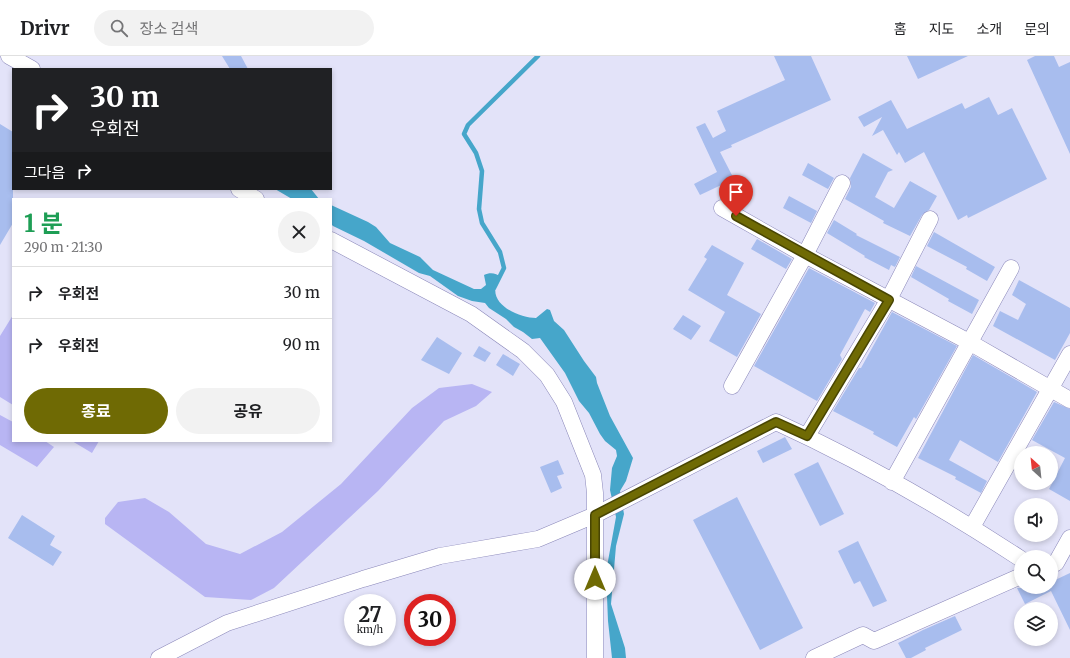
<!DOCTYPE html>
<html lang="ko">
<meta charset="utf-8">
<style>
:root{--surface:#fff;--page:#f2f2f2;--text:#202124;--muted:#757577;--line:#e0e0e0;--accent:#6f6a04}
body{margin:0;font-family:Merriweather,"Noto Sans KR",serif;background:var(--page);color:var(--text);height:100vh;display:flex;flex-direction:column;font-size:15px;white-space:nowrap}
*{box-sizing:border-box;margin:0}
p{font-size:13px;color:var(--muted)}
.icon{flex:none;width:22px;height:22px;fill:none;stroke:currentColor;stroke-width:2;stroke-linecap:round;stroke-linejoin:round}
.map{position:relative;flex:1;overflow:hidden}
.panel{position:absolute;left:12px;top:142px;width:320px;height:244px;display:flex;flex-direction:column;background:var(--surface);border-radius:0px;box-shadow:0 2px 6px #0003}
.panel>*{flex:none}
.hud{position:absolute;left:12px;top:12px;width:320px;height:122px;border-radius:0px;box-shadow:0 2px 6px #0003;background:#202124;color:#fff;overflow:hidden}
.needle{width:26px;rotate:333deg}
.buttons{position:absolute;left:1014px;top:390px;display:grid;gap:8px}
.buttons a{display:grid;place-items:center;width:44px;height:44px;border-radius:50%;background:var(--surface);box-shadow:0 2px 6px #0003;font-size:20px}
.speed{position:absolute;left:344px;top:538px;display:flex;gap:8px;font-size:20px;font-weight:700;text-align:center}
.speed>*{display:grid;place-content:center;width:52px;height:52px;border-radius:50%;background:var(--surface);box-shadow:0 2px 6px #0003;line-height:1}
.speed small{font-size:10px;font-weight:400}
.speed .limit{border:6px solid #d22;background:#fff;color:#111}
.pin{position:absolute;display:grid;place-items:center;width:34px;height:34px;color:#fff;margin:-41px -17px;border-radius:50% 50% 50% 0;rotate:-45deg;box-shadow:0 0 4px #0007}
.pin .icon{rotate:45deg}
.me{position:absolute;width:44px;margin:-22px;rotate:0deg;stroke-linejoin:round;filter:drop-shadow(0 0 3px #0008)}
.turn{display:flex;align-items:center;gap:14px;height:84px;padding:0 12px;font-size:18px}
.turn .icon{width:52px;height:52px;stroke-width:2.5}
.turn b{display:block;font-size:28px;line-height:34px}
.then{display:flex;align-items:center;height:38px;padding:0 12px;background:#0003;gap:8px;font-size:15px}
.round{display:grid;place-items:center;flex:none;width:42px;height:42px;border-radius:21px;background:var(--page)}
.headline{display:flex;align-items:center;justify-content:space-between;height:68px;padding:0 12px}
h1{font-size:24px;font-weight:700;line-height:30px;color:#1e9e55}
.primary-button{display:flex;gap:8px;margin-top:auto;padding:8px 12px}
.primary-button a{flex:1;height:46px;border-radius:24px;background:var(--accent);color:#fff;font-size:16px;font-weight:700;line-height:46px;text-align:center}
.primary-button a+a{background:var(--page);color:var(--text)}
ul{padding:0;list-style:none}
li{display:flex;align-items:center;gap:12px;height:52px;padding:0 12px;border-top:1px solid var(--line)}
li div{flex:1}
li b{display:block;font-size:15px}
li em{font-style:normal}
header{display:flex;align-items:center;gap:24px;box-sizing:border-box;height:56px;padding:0 20px;background:var(--surface);border-bottom:1px solid var(--line)}
header strong{font-size:19px}
nav{display:flex;gap:22px;margin-inline-start:auto;font-size:14px}
.search{width:280px;height:36px;background:var(--page);display:flex;align-items:center;gap:10px;box-sizing:border-box;padding:0 14px;border-radius:22px;color:var(--muted);font-size:15px}
.map>svg:first-child{display:block}
.green{fill:#b8b5f3}
.water{fill:#46a6ca}
.lines{fill:none;stroke-linecap:round;stroke-linejoin:round}
.stream{stroke:#46a6ca;stroke-width:4.5}
.building{fill:#a8bdee}
.minor-casing{stroke:#8a87b9;stroke-width:17}
.minor{stroke:#fff;stroke-width:16}
.route-casing{stroke:#484503;stroke-width:10}
.route{stroke:#6f6a04;stroke-width:7}
</style>
<header>
<strong>Drivr</strong>
<div class="search"><svg class="icon" aria-label="search" viewBox="0 0 24 24"><circle cx="10" cy="10" r="6"/><path d="M15 15l6 6"/></svg>장소 검색</div>
<nav><a>홈</a><a>지도</a><a>소개</a><a>문의</a></nav>
</header>
<div class="map">
<svg width="1070" height="602" viewBox="0 0 1070 602">
<rect width="100%" height="100%" fill="#e3e3f9"/>
<path class="green" d="M 13,259 L 13,349 L 0,341 L 0,280 Z
M 472,328 L 492,336 L 476,350 L 444,365 L 378,435 L 274,532 L 251,544 L 205,541 L 105,468 L 105,462 L 118,446 L 145,442 L 169,456 L 206,488 L 240,498 L 282,476 L 341,428 L 412,352 L 439,332 Z
M 0,359 L 13,366 L 13,385 L 45,385 L 54,391 L 37,411 L 0,389 Z
M 72,385 L 99,385 L 92,397 Z"/>
<path class="water" d="M 275,133 L 311,133 L 319,143 L 292,143 Z
M 331,149 L 368,166 L 376,171 L 390,187 L 420,201 L 433,214 L 474,233 L 481,233 L 486,229 L 484,219 C 490,216 496,217 501,221 C 500,224 497,226 496,229 C 490,250 521,262 536,262 L 547,253 L 550,254 L 554,265 L 564,274 L 584,305 L 596,321 L 597,327 L 610,360 L 633,402 L 626,425 L 620,435 L 624,458 L 616,490 L 611,548 L 625,592 L 626,602 L 612,602 L 608,565 L 606,516 L 616,461 L 610,434 L 612,412 L 617,400 L 616,394 L 605,385 L 600,378 L 589,357 L 579,345 L 565,317 L 540,282 L 532,283 L 523,276 L 514,271 L 506,263 L 489,252 L 485,247 L 472,245 L 458,240 L 430,220 L 419,217 L 364,185 L 333,170 L 331,168 Z"/>
<g class="lines">
<path class="stream" d="M 494,232 L 504,212 L 500,196 L 482,167 L 479,153 L 482,115 L 476,97 L 464,78 L 468,69 L 538,0"/>
</g>
<path class="building" d="M 222,0 L 241,0 L 248,13 L 230,13 Z
M 774,0 L 811,0 L 831,44 L 731,89 L 732,91 L 720,96 L 734,123 L 700,139 L 694,128 L 717,116 L 696,71 L 705,67 L 713,82 L 726,75 L 717,55 L 785,24 Z
M 907,0 L 968,0 L 918,23 Z
M 1035,0 L 1054,0 L 1059,11 L 1070,6 L 1070,98 L 1027,4 Z
M 989,41 L 998,59 L 1012,52 L 1047,123 L 968,162 L 967,159 L 958,164 L 924,96 L 905,107 L 899,96 L 897,99 L 883,74 L 872,80 L 882,61 L 864,71 L 858,61 L 891,44 L 907,73 L 962,47 L 965,53 Z
M 0,68 L 13,76 L 13,167 L 0,189 Z
M 863,97 L 893,114 L 888,116 L 875,141 L 894,152 L 910,125 L 937,140 L 929,154 L 922,159 L 910,180 L 883,167 L 884,165 L 845,143 L 851,131 L 850,122 Z
M 808,107 L 834,122 L 828,133 L 802,119 Z
M 789,140 L 817,155 L 811,167 L 783,152 Z
M 834,164 L 857,178 L 856,179 L 900,201 L 895,211 L 891,209 L 889,214 L 864,201 L 865,200 L 827,177 Z
M 934,176 L 995,211 L 987,225 L 966,213 L 967,211 L 927,190 Z
M 757,183 L 792,203 L 786,213 L 751,193 Z
M 712,189 L 744,207 L 727,239 L 761,258 L 737,301 L 709,285 L 725,256 L 688,234 L 707,203 L 704,201 Z
M 916,210 L 979,244 L 972,258 L 948,245 L 949,243 L 911,221 Z
M 809,212 L 875,247 L 870,256 L 865,253 L 840,299 L 842,303 L 817,345 L 754,310 Z
M 1019,224 L 1070,252 L 1070,277 L 1055,304 L 993,270 L 1000,255 L 1018,264 L 1026,248 L 1012,239 Z
M 892,256 L 957,290 L 916,363 L 914,361 L 897,391 L 873,378 L 874,376 L 833,355 L 859,312 L 861,312 Z
M 683,259 L 701,270 L 691,284 L 673,273 Z
M 437,281 L 462,297 L 449,318 L 421,304 Z
M 479,290 L 491,297 L 485,306 L 473,300 Z
M 503,298 L 520,308 L 513,320 L 496,309 Z
M 973,299 L 1037,336 L 998,406 L 960,384 L 949,404 L 987,425 L 981,437 L 955,423 L 956,421 L 918,402 Z
M 1054,346 L 1070,353 L 1070,445 L 1049,433 L 1065,402 L 1032,384 Z
M 785,381 L 792,393 L 763,407 L 757,395 Z
M 558,404 L 564,418 L 557,420 L 562,432 L 551,437 L 540,411 Z
M 818,406 L 844,458 L 820,470 L 794,418 Z
M 737,441 L 803,572 L 760,594 L 693,464 Z
M 22,459 L 55,480 L 50,489 L 62,496 L 53,510 L 8,482 Z
M 858,485 L 887,545 L 873,551 L 860,525 L 854,528 L 838,495 Z
M 1070,517 L 1070,574 L 1051,535 L 1025,548 L 1017,532 L 1051,531 L 1051,526 Z
M 955,560 L 962,574 L 925,592 L 926,594 L 911,602 L 906,602 L 898,587 L 923,574 Z"/>
<g class="lines">
<g class="minor-casing">
<path id="minor" d="M 9,0 L 32,13
M 239,133 L 256,143
M 722,152 L 805,199 L 969,286 L 1070,344
M 331,184 L 471,258 L 523,295 L 547,319 L 564,346 L 593,419 L 595,437 L 595,602
M 732,330 L 805,199 L 842,127
M 807,380 L 889,243 L 930,163
M 892,426 L 1011,212
M 972,471 L 1070,298
M 1051,509 L 1056,507 L 1070,482
M 159,602 L 227,567 L 363,523 L 440,500 L 538,483 L 595,459 L 776,366 C 861,405 943,452 1021,503
M 814,602 L 863,579 L 874,585 L 1021,520"/>
</g>
<use href="#minor" class="minor"/>
</g>
<g class="lines">
<g class="route-casing">
<path id="route" d="M 595,523 L 595,459 L 776,366 L 807,380 L 889,244 L 736,160"/>
</g>
<use href="#route" class="route"/>
</g>
</svg>
<div class="buttons">
<a><svg class="needle" viewBox="-14 -14 28 28"><path d="M0-13l5 13h-10z" fill="#e53935"/><path d="M0 13l5-13h-10z" fill="#757577"/></svg></a>
<a><svg class="icon" aria-label="sound" viewBox="0 0 24 24"><path d="M4 9h4l5-4v14l-5-4H4zM17 9q2 3 0 6"/></svg></a>
<a><svg class="icon" aria-label="search" viewBox="0 0 24 24"><circle cx="10" cy="10" r="6"/><path d="M15 15l6 6"/></svg></a>
<a><svg class="icon" aria-label="layers" viewBox="0 0 24 24"><path d="M12 4l9 5-9 5-9-5zM3 14l9 5 9-5"/></svg></a>
</div>
<div class="speed"><div>27<small>km/h</small></div><div class="limit">30</div></div>
<div class="pin" style="left:736px;top:160px;background:#d93025"><svg class="icon" aria-label="arrive" viewBox="0 0 24 24"><path d="M6 21V4h12l-3 4 3 4H6"/></svg></div>
<svg class="me" style="left:595px;top:523px" viewBox="-20 -20 40 40"><circle r="19" fill="#fff"/><path d="M0-13L10 11 0 6-10 11z" fill="#6f6a04"/></svg>
<div class="hud">
<div class="turn"><svg class="icon" aria-label="right" viewBox="0 0 24 24"><path d="M7 20v-9h11M14 6l5 5-5 5"/></svg><div><b>30 m</b>우회전</div></div>
<div class="then">그다음<svg class="icon" aria-label="right" viewBox="0 0 24 24"><path d="M7 20v-9h11M14 6l5 5-5 5"/></svg></div>
</div>
<section class="panel">
<div class="headline"><div><h1>1 분</h1><p>290 m · 21:30</p></div><a class="round"><svg class="icon" aria-label="close" viewBox="0 0 24 24"><path d="M6 6l12 12M18 6L6 18"/></svg></a></div>
<ul>
<li><svg class="icon" aria-label="right" viewBox="0 0 24 24"><path d="M7 20v-9h11M14 6l5 5-5 5"/></svg><div><b>우회전</b></div><em>30 m</em></li>
<li><svg class="icon" aria-label="right" viewBox="0 0 24 24"><path d="M7 20v-9h11M14 6l5 5-5 5"/></svg><div><b>우회전</b></div><em>90 m</em></li>
</ul>
<div class="primary-button"><a>종료</a><a>공유</a></div>
</section>
</div>
